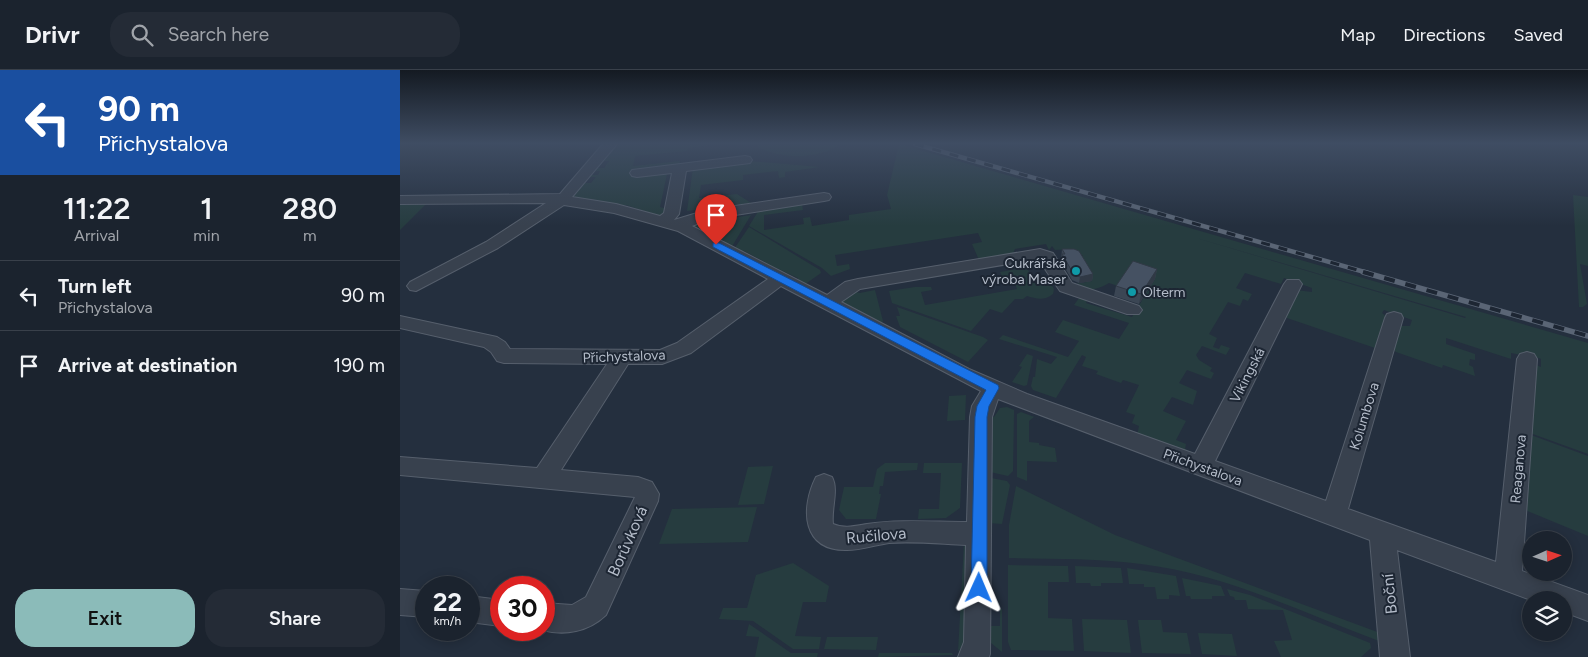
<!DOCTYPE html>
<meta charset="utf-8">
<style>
:root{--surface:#1b232e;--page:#242b36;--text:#f1f3f6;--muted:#a0a4aa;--line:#39404a;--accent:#8bbbb9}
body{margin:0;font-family:Figtree,sans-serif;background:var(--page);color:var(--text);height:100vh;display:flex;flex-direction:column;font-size:19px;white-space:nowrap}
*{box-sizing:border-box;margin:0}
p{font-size:16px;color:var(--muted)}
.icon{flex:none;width:28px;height:28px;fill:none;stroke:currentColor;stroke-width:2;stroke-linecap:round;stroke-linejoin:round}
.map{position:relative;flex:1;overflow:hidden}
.sheet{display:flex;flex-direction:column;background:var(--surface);width:400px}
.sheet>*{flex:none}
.hud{background:#1a4fa0;color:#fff;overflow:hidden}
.needle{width:32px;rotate:87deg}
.tools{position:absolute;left:1122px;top:461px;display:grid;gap:10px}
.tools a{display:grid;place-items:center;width:50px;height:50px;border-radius:50%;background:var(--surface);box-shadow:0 2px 12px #0003,0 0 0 1px var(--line);font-size:25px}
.speed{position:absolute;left:15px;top:506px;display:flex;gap:10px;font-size:25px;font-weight:700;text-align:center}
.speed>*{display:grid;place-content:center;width:65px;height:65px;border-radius:50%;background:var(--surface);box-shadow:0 2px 12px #0003,0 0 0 1px var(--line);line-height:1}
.speed small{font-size:12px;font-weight:400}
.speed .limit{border:8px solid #d22;background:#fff;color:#111}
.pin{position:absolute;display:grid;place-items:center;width:42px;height:42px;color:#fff;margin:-51px -21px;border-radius:50% 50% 50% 0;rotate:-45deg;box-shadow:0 0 5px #0007}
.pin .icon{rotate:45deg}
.me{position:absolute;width:55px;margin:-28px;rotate:1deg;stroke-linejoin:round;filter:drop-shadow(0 0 4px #0008)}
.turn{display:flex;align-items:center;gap:18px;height:105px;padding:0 15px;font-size:22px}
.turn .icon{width:65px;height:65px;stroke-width:2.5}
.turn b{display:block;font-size:35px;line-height:42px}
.eta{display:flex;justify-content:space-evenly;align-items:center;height:85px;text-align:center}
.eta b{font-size:30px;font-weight:600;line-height:35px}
.cta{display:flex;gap:10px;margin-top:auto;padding:10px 15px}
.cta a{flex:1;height:58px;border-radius:20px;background:var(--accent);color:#111;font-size:20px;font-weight:600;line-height:58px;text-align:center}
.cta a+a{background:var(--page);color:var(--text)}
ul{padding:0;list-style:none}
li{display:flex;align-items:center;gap:15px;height:70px;padding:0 15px;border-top:1px solid var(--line)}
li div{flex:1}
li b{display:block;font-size:19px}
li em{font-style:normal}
header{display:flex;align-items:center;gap:30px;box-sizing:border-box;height:70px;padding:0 25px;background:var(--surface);border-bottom:1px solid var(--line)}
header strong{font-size:24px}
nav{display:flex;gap:28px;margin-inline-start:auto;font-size:18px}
.search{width:350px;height:45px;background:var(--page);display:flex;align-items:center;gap:12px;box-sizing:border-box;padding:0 18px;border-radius:20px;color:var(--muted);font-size:19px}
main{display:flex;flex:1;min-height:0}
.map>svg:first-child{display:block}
.green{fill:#263c3f;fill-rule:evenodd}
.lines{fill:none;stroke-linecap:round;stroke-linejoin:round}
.minor-casing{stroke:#565f6c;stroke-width:2}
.minor{fill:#38414e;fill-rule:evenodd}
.rail-far1-casing{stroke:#5a6575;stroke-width:4.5}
.rail-casing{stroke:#5a6575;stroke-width:5.5}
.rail-far1{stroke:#1d2633;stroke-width:3;stroke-dasharray:9;stroke-linecap:butt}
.rail{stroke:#1d2633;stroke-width:4;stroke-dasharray:11;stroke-linecap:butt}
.wall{fill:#3b4654}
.shaded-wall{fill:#303945}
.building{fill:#455162;stroke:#303945}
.route{fill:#1a73e8;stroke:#114b97}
.culture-dot{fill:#0f9aa8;stroke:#1d2633;stroke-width:2}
.labels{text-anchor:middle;stroke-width:4;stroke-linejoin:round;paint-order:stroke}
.poi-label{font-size:14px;fill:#b4bcc9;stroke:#1d2633;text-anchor:end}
.street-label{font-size:14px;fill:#b4bcc9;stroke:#1d2633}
.near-street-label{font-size:16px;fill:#b4bcc9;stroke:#1d2633}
</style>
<header>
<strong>Drivr</strong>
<div class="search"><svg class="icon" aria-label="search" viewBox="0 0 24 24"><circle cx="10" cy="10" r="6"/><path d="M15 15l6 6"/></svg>Search here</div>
<nav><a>Map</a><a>Directions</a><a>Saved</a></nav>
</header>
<main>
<section class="sheet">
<div class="hud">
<div class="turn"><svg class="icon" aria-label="left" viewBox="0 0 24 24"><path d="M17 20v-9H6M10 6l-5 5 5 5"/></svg><div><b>90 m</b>Přichystalova</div></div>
</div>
<div class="eta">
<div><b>11:22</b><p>Arrival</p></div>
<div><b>1</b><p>min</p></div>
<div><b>280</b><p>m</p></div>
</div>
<ul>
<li><svg class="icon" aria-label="left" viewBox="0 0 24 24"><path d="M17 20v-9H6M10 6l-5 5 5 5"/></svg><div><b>Turn left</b><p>Přichystalova</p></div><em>90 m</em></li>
<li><svg class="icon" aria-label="arrive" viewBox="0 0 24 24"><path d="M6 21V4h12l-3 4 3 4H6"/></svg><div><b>Arrive at destination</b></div><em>190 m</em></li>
</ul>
<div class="cta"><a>Exit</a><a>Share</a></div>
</section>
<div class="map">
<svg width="1188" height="587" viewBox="0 0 1188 587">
<rect width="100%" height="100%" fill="#242f3e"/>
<path class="green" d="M 214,74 L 309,74 L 310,75 L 287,78 L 287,81 L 235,86 L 233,96 L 280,91 L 275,105 L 267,104 L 260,137 L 268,139 L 262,147 L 226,135 C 220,136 181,129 172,127 L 181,113 L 191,113 L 196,107 L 187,107 L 189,105 L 198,105 L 200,101 L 192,101 L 195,98 L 204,98 L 209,91 L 200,91 Z
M 441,74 C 418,90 379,90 355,75 Z
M 499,74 L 1188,273 L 1188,384 L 1130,363 L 1131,293 L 1141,297 L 1141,289 L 1123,282 L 1122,285 L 1111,283 L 1111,289 L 1046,268 L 1046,274 L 1075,284 L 1075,290 L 1070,289 L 1069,295 L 1073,297 L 1075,306 L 1043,295 L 1042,298 L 996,282 L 994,280 L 999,256 L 1010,256 L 1012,250 L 984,240 L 982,243 L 988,248 L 978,278 L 975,278 L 887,248 L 885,245 L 896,220 L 912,222 L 912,218 L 884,208 L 881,214 L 845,203 L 836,218 L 852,224 L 848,231 L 843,229 L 840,236 L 828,232 L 809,264 L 817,268 L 813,277 L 819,279 L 821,275 L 830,278 L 826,285 L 802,276 L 796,285 L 799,290 L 812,298 L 810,301 L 814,303 L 811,309 L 787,300 L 779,313 L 797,321 L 793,335 L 772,327 L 763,341 L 786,351 L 776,370 L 786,374 L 785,379 L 796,384 L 791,384 L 737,366 L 739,356 L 732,353 L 735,345 L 726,342 L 739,315 L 723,310 L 721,313 L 696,304 L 698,301 L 682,296 L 686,287 L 682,285 L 656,328 L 633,320 L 631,316 L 633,307 L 635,307 L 637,289 L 651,294 L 657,287 L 599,269 L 603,265 L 668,287 L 679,271 L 655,262 L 663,250 L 719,269 L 729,253 L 674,235 L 682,224 L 688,227 L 686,233 L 732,247 L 755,209 L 721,217 L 709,213 C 695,221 689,221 675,214 L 692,211 L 678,188 L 683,186 L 675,179 L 655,180 L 652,176 L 649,180 L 646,174 L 615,179 L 612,185 L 579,190 L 572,174 L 582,172 L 578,163 L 435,185 L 437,196 L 449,194 L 450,199 L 431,206 L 422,198 L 349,156 L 359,140 L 402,134 L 403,140 L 364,145 L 364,160 L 404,154 L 403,148 L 410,147 L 412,156 L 449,150 L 449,145 L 491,139 L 487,125 ZM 793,167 L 1066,247 L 1065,248 Z
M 349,91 L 420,97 L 385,102 L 385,107 L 379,108 L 378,101 L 343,105 L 343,110 L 301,115 L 299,128 L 337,124 L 351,133 L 287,141 L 293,98 Z
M 1173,125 L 1188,127 L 1188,196 L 1180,194 L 1187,234 L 1183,237 L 1179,237 Z
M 0,133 L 27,133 L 0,160 Z
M 351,145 L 331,178 L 323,173 L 324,171 L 292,157 L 291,154 L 311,146 L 313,151 Z
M 349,157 L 420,200 L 421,203 L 404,215 L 398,212 L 398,208 L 376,198 L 364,195 L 365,192 L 344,181 L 339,182 L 334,179 Z
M 638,187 L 643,194 L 627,198 L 636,215 L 650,212 L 654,219 L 653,224 C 643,232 635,228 627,226 L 623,229 L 615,229 L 602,243 L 590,239 L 571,261 L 492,233 L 489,221 L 515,217 L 531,217 L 532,220 L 521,222 L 525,235 L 617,219 L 612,207 L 603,208 L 600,202 L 624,198 L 621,191 Z
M 475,220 L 483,251 L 481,253 L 442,234 L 441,231 L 452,221 L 460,223 Z
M 497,237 L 583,267 L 588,270 L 568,292 L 500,257 L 496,246 L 500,246 Z
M 627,284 L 633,286 L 627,315 L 624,316 L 612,312 L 622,297 L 619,296 Z
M 566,325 L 565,350 L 547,351 L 549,326 Z
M 607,337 L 614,340 L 614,345 L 613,401 L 608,406 L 590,402 L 589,347 L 594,347 L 600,338 Z
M 621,342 L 664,358 L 634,347 L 629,351 L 629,372 L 639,373 L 639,375 L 655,378 L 657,392 L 627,391 L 627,411 L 617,407 L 617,344 Z
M 1131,365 L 1188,386 L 1188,466 L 1125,440 Z
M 485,393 L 518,393 L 517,400 L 485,402 L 483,416 L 480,416 L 479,424 L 481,424 L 476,449 L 446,449 L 439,440 L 444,417 L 473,417 L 477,399 Z
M 524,393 L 562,393 L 560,438 L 546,448 L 518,449 L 519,439 L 539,439 L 541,403 L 523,403 Z
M 373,396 L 364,434 L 338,435 L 348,397 Z
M 591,408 L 607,411 L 610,415 L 602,454 L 588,453 Z
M 616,416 L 715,465 L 980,563 L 979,571 C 901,542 825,504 741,494 C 698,488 652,489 609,488 L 609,455 Z
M 357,437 L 348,472 L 259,474 L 272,439 Z
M 564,472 L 567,476 L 565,571 L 558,582 Z
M 393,493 L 429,516 L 426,532 L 403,532 L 395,566 L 421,567 L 419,579 L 393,579 L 353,551 L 319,549 L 323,538 L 347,538 L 356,505 Z
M 608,495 L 668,496 L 669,512 L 648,512 L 648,548 L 672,549 L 674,581 L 611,580 L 608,572 Z
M 675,496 L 721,498 L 723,513 L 701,513 L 701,516 L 691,516 L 690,513 L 676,513 Z
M 727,498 L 776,506 L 780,526 L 769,525 L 769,529 L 757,529 L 755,517 L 744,517 L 744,514 L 729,514 Z
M 782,508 L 821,516 L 825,526 L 812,526 L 812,529 L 791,529 L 790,526 L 786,526 Z
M 827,519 L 850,525 L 970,573 L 971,578 L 961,587 L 881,587 L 874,571 L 892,570 L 883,540 L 848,539 L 846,530 L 835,530 L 834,527 L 830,526 Z
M 600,539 L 602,539 L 602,582 L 591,573 L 586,556 L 600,556 Z
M 682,549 L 727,550 L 731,583 L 684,581 Z
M 738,550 L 761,550 L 763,562 L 787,563 L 791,584 L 742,583 Z
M 349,554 L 391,583 L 418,583 L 417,587 L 355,587 L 359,567 L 346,566 Z
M 798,563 L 832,564 L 837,586 L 802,584 Z
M 427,567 L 478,567 L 476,580 L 424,579 Z
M 479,583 L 552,583 L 553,585 L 478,587 Z"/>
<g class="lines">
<g class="minor-casing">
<path id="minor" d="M 203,74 L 217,74 L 172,127 L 216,134 L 260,146 L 264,143 L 272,103 L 237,107 L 232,106 L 230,103 L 232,100 L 345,86 L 350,87 L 352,90 L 350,93 L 286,101 L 279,144 L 274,150 L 307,140 L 424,123 L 429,124 L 431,127 L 429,130 L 424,131 L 310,149 L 292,156 L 427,225 L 445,212 L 458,209 L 640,179 L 653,183 L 672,213 L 739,236 L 742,240 L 739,244 L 727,244 L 660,221 L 638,189 L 460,219 L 441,232 L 569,299 L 627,324 L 795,384 L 884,214 L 887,210 L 899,210 L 902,214 L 815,391 L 926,431 L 985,248 L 987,244 L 994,242 L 1001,244 L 1003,248 L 948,439 L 1096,492 L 1117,289 L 1120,284 L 1127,282 L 1134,284 L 1137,289 L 1122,501 L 1188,525 L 1188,551 L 1164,542 L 1164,530 L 1131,530 L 997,480 L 1010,587 L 980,587 L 970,470 L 598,329 L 592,347 L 590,584 L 589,587 L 558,587 L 564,572 L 566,475 C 541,474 514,471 489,473 C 475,475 461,480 447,480 C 402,481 400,439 416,407 L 424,404 L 432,407 C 439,420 431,439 433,454 C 444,459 455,456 467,454 C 500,449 534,452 567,452 L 570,347 L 572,336 L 581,321 L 381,216 L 291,283 L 262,294 L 228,294 L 161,400 L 238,407 L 252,412 L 259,424 L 258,431 L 206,545 C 188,562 165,566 142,560 L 144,533 L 172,535 L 186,527 L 235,427 L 0,405 L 0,387 L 137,398 L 207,294 L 104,293 L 97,291 L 91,282 L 84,277 L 0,258 L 0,246 L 97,267 L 105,272 L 110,279 L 260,280 L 277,273 L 368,209 L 278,161 L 214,143 L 164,135 L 98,178 L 16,221 L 10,220 L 7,216 L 10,212 L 86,172 L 146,133 L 0,134 L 0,126 L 160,124 Z
M 0,519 L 26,521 L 26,547 L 0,545 Z
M 69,526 L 101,530 L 101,556 L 69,552 Z"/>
</g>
<use href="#minor" class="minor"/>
<g class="rail-far1-casing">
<path id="rail-far1" d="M 515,74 L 968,203"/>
</g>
<g class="rail-casing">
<path id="rail" d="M 963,202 L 1188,266"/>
</g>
<use href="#rail-far1" class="rail-far1"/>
<use href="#rail" class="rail"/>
</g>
<path class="wall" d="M 662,179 L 693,204 L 692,211 L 679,213 L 672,210 L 661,191 Z
M 757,199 L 755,209 L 739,234 L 714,226 L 716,216 Z"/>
<path class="shaded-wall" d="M 757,199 L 755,209 L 739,234 L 741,224 Z
M 693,204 L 692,211 L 679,213 L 680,207 Z"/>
<path class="building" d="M 662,179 L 674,179 L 679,181 L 693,204 L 680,207 L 673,203 L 662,184 L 665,184 Z
M 733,191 L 757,199 L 741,224 L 716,216 Z"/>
<linearGradient id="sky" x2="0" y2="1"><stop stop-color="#141a22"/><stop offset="0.47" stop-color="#3f4d63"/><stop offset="1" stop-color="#3f4d63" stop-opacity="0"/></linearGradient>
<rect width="1188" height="156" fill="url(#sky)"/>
<path class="route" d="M 313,173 L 319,173 L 598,315 L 599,318 L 589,336 L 587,347 L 587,518 L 585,523 L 579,525 L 574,523 L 571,518 L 575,347 L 577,336 L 586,320 L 313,177 Z"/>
<g class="culture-dot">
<circle cx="676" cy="201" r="5"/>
<circle cx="732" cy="222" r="5"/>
</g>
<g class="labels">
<g class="poi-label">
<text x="666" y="198">Cukrářská<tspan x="666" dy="16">výroba Maser</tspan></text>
<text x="742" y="227" text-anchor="start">Olterm</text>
</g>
<g class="street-label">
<text transform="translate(224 286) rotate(-2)" y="5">Přichystalova</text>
<text transform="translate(847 305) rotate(-63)" y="5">Vikingská</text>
<text transform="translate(964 346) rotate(-73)" y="5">Kolumbova</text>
<text transform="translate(803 397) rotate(20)" y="5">Přichystalova</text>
<text transform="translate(1118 399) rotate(-85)" y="5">Reaganova</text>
</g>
<g class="near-street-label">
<text transform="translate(476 465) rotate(-5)" y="6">Ručilova</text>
<text transform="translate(227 471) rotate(-66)" y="6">Borůvková</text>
<text transform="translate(989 524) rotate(-96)" y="6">Boční</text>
</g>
</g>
</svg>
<div class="tools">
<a><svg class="needle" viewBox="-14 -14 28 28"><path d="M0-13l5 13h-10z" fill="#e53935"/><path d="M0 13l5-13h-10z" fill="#a0a4aa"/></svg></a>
<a><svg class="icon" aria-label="layers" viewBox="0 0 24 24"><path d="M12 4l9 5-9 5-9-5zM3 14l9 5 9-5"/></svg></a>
</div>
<div class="speed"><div>22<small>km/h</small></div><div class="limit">30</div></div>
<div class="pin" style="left:316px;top:175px;background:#d93025"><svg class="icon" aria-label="arrive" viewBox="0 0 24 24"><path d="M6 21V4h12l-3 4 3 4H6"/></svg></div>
<svg class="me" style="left:579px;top:518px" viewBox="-20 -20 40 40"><path d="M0-17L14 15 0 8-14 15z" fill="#1a73e8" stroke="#fff" stroke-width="4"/></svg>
</div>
</main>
